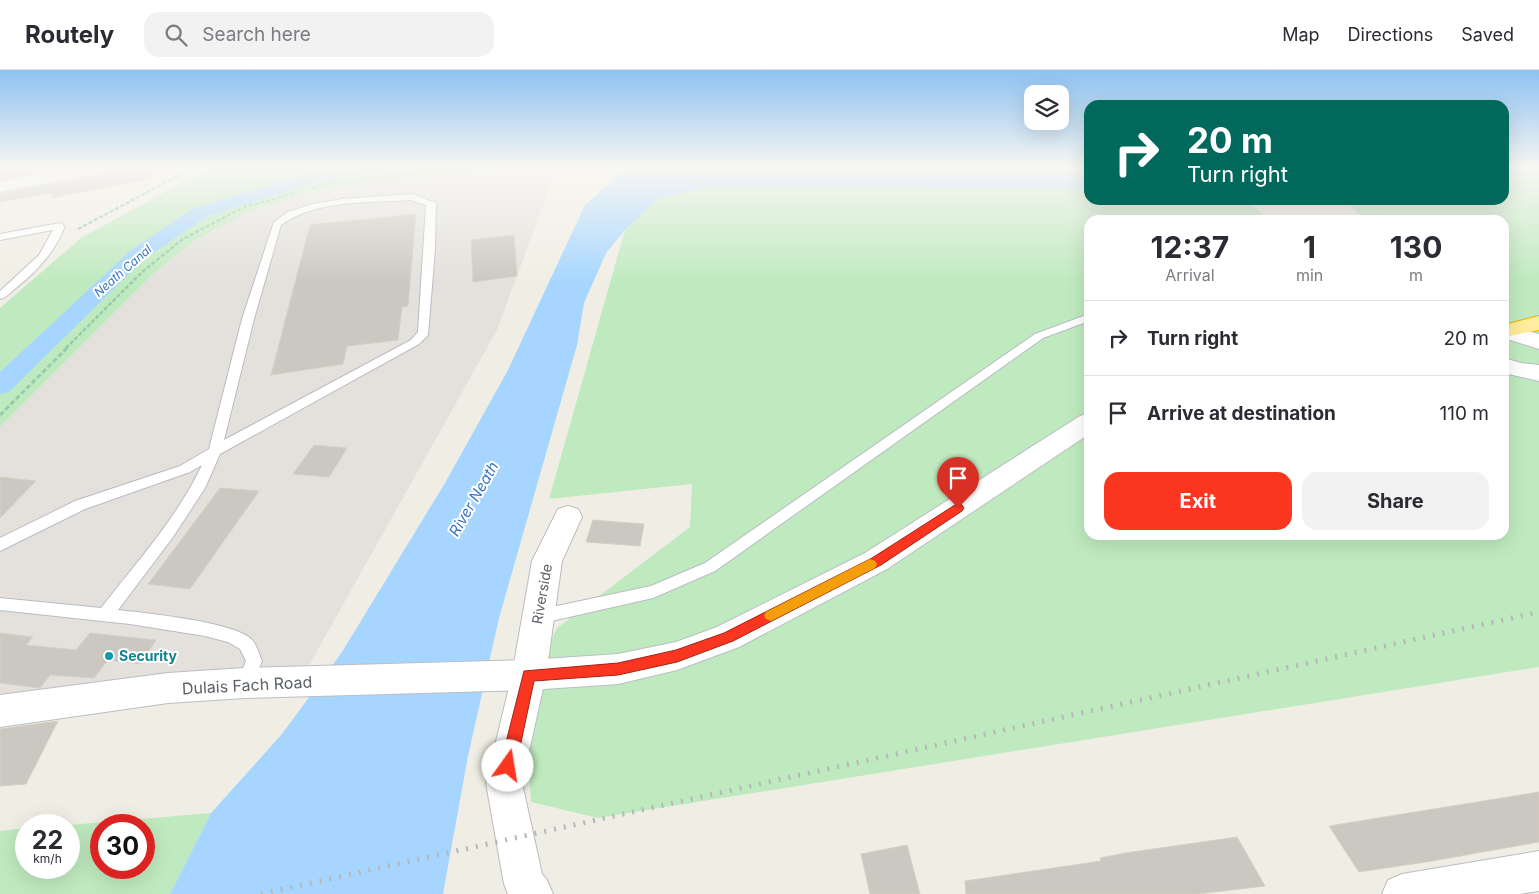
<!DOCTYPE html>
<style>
:root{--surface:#fff;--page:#f2f2f3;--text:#2b2b33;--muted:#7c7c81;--line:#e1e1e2;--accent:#fa3620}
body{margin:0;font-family:Inter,sans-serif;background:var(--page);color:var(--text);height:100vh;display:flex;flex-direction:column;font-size:19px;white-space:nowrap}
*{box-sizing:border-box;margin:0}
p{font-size:16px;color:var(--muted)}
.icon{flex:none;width:28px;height:28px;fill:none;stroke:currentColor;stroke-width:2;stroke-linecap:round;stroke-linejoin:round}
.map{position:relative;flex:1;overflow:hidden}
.sheet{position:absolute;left:1084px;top:145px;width:425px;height:325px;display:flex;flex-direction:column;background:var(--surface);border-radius:15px;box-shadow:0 5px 20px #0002}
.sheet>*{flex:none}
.banner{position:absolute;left:1084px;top:30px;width:425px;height:105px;border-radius:15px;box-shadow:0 5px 20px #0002;background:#00695c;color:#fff;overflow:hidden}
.buttons{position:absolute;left:1024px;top:15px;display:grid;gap:10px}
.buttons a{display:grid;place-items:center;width:45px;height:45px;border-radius:10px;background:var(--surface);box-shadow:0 5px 20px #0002;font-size:25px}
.speed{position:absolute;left:15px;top:744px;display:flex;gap:10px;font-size:25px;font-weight:700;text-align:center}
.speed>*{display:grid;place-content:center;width:65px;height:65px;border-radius:50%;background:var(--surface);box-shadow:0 5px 20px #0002;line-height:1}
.speed small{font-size:12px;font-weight:400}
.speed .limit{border:8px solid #d22;background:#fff;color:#111}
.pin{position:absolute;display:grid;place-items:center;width:42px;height:42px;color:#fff;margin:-51px -21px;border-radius:50% 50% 50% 0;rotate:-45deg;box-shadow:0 0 5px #0007}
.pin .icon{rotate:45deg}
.me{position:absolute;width:55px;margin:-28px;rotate:13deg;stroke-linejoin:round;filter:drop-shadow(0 0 4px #0008)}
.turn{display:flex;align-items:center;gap:18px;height:105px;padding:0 20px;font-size:22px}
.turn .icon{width:65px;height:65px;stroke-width:2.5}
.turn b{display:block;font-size:35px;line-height:42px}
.eta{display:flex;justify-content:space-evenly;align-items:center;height:85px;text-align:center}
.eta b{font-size:30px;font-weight:700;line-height:35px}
.action{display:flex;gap:10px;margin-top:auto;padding:10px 20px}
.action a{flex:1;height:58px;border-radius:15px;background:var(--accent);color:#fff;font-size:20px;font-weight:700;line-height:58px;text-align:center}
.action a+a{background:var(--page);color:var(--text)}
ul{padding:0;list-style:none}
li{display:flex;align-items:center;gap:15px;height:75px;padding:0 20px;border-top:1px solid var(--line)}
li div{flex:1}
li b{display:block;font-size:19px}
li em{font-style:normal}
header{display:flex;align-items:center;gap:30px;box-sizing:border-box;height:70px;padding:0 25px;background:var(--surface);border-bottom:1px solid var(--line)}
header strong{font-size:24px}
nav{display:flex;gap:28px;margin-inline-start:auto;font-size:18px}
.search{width:350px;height:45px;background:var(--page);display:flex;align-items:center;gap:12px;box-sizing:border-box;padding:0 18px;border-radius:15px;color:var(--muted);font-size:19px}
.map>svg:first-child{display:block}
.industrial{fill:#e4e1dc}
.green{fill:#bfeabf;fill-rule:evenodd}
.water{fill:#a6d6ff}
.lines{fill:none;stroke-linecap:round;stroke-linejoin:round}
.canal{fill:#a6d6ff;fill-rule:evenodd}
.building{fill:#cbc8c1;stroke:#d6d0c2}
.service-casing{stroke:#b9bcc2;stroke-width:2}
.minor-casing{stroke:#b9bcc2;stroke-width:2}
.secondary-casing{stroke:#babec4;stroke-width:2}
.trunk-casing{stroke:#f5ad00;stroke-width:2}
.path-far1{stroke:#96cca7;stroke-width:2.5;stroke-dasharray:4 2;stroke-linecap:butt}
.path{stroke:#96cca7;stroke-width:3;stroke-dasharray:5 2.5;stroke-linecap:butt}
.service{fill:#fff;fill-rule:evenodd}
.minor{fill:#fff;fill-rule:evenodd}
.secondary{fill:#fff;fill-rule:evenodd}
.trunk{fill:#ffec9c;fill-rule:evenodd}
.rail{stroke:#b6b7b8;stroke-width:5;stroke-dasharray:2 8;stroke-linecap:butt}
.route{fill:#fa3620;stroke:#a22315}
.slow{fill:#f59e0b}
.culture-dot{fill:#0f9aa8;stroke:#fff;stroke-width:2}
.labels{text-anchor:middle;stroke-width:4;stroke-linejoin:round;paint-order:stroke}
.far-water-label{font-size:12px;font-style:italic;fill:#3776bc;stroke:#fff}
.street-label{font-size:14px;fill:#5c6167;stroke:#fff}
.culture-label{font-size:14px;font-weight:bold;fill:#0d838f;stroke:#fff;text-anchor:start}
.water-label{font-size:15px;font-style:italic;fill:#3776bc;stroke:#fff}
.near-street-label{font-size:16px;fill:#5c6167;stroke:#fff}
</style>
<header>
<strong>Routely</strong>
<div class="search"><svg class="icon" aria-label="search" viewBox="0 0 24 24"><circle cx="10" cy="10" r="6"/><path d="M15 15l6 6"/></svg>Search here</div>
<nav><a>Map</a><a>Directions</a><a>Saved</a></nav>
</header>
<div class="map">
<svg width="1539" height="824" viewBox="0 0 1539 824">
<rect width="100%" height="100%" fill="#f0eee4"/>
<path class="industrial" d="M 515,98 L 557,98 L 497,260 L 307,599 L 0,631 L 0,357 L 155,202 L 194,171 L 250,141 L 334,117 Z"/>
<path class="green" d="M 209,98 L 515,98 L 334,117 L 250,141 L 194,171 L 155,202 L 0,357 L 0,238 L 81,168 Z
M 1539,108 L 1539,597 L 598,748 L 531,732 L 524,626 L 557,558 L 690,457 L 692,414 L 549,429 L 625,160 L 660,127 L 713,117 L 1089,119 L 1089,130 L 1247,130 L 1268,150 L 1089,150 L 1089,465 L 1504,465 L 1504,150 L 1366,150 L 1344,130 L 1504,130 L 1504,109 Z
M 211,743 L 170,824 L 0,824 L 0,761 L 26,758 L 26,798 L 69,798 L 69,755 ZM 101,755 L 144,755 L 144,798 L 101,798 Z"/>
<path class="water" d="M 639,98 L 1089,98 L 1089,119 L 713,117 L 660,127 L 625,160 L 606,183 L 584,233 L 577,275 L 499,548 L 468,686 L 443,824 L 170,824 L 211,743 L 282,664 L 342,582 L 445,413 L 508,300 L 585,135 L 621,103 Z
M 1504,98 L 1539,98 L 1539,107 L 1504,108 Z"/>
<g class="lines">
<path class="canal" d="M 327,98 L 364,98 L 361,102 L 345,104 L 208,146 L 144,189 L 9,322 L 0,324 L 0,302 L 130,181 L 194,138 Z"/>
</g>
<path class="building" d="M 0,98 L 62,98 L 0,110 Z
M 112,98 L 152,98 L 153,108 L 52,128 L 52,123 L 0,132 L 0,124 L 107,104 Z
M 416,144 L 408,236 L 402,237 L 398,270 L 347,276 L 343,294 L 271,305 L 310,155 Z
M 514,165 L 517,206 L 473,212 L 471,170 Z
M 314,375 L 347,378 L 329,407 L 293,404 Z
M 0,407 L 36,411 L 0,448 Z
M 220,418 L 259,421 L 190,519 L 148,514 Z
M 593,450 L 644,454 L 640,476 L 586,472 Z
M 0,563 L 33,567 L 26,575 L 76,580 L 90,563 L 156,570 L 140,594 L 108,590 L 94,608 L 50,605 L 40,618 L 0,613 Z
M 58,651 L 26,714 L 0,716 L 0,659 Z
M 1539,722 L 1539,772 L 1432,791 L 1359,802 L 1329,756 Z
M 1237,767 L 1265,816 L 1198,824 L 966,824 L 965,811 L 1101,791 L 1100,788 L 1125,783 Z
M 907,775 L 920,824 L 870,824 L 861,784 Z"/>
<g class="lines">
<g class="service-casing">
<path id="service" d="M 412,124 L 436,133 L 435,179 L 428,265 L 419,274 L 220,384 L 205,418 L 173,467 L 118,540 C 144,543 237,552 252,570 C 257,575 259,585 262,591 L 251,618 L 245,620 L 239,618 L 237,613 L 246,591 L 240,579 L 228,572 L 205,566 L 130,554 L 0,540 L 0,528 L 101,538 C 137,492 177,448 202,395 L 190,402 L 85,439 L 0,481 L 0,468 L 75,431 L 180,396 L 209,379 L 242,249 L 274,152 L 288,142 L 313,134 L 342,129 ZM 411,130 L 426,135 L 418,262 L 411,270 L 224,370 L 254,249 L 281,155 C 317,129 369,133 411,130 Z
M 60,153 L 65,156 C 55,182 38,200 16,218 C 11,222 6,228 0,229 L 0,221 L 39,185 L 53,160 L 0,170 L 0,164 Z
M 1089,244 L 1089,251 L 1043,268 L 715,501 L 653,528 L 538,554 L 532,552 L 530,547 L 532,542 L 538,540 L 651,516 L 705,493 L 1035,264 Z"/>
</g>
<g class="minor-casing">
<path id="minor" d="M 568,436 L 578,439 L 582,447 L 562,491 L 546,605 L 522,713 L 542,804 L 547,810 L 553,824 L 508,824 L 504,814 L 486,713 L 512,605 L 532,491 L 558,439 Z
M 1539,781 L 1539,821 L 1520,824 L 1382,824 L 1388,810 L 1402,804 Z"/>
</g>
<g class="secondary-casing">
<path id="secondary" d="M 72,98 L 110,98 L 107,102 L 101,103 L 0,122 L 0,112 Z
M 1504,254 L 1539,264 L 1539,279 L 1504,268 Z
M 1504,288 L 1521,293 L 1539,295 L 1539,311 L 1504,303 Z
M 1089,343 L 1089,364 L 887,499 L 739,577 L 677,600 L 618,614 L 529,620 L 245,628 L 168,633 L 0,657 L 0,625 L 168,603 L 245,598 L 529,590 L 618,584 L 676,572 L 717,557 L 865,483 L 1080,346 Z"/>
</g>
<g class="trunk-casing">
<path id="trunk" d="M 1539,246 L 1539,260 L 1504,267 L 1504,255 Z"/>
</g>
<path class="path-far1" d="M 312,118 L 334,112 L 467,98
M 78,159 L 193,98
M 66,278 L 142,202 L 183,169 L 244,137 L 296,123"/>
<path class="path" d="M 0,345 L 68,277"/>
<use href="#service" class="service"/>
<use href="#minor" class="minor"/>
<use href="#secondary" class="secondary"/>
<use href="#trunk" class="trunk"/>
<path class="rail" d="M 261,824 L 1539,542"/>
</g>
<linearGradient id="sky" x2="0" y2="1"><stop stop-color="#8dc2f1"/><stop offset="0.46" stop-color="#f8f7f3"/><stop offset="1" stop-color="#f8f7f3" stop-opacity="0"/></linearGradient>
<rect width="1539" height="213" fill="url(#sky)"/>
<path class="route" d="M 958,433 L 962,435 L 964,438 L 962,441 L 881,495 L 733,571 L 677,592 L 618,605 L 534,611 L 516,696 L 513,701 L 508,703 L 503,701 L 500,696 L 524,601 L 618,593 L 676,580 L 724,563 L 872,488 Z"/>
<path class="slow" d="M 870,489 L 875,491 L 877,494 L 875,498 L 775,549 L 771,551 L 766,549 L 764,545 L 766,542 Z"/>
<circle class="culture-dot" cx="109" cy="586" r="5"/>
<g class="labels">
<g class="far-water-label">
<text transform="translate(123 201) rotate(-41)" y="4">Neath Canal</text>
</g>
<g class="street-label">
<text transform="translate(542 524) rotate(-80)" y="5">Riverside</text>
</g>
<g class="culture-label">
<text x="119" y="591">Security</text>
</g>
<g class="water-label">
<text transform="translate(474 429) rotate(-60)" y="5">River Neath</text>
</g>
<g class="near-street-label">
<text transform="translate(247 615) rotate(-3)" y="6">Dulais Fach Road</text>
</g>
</g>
</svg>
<div class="buttons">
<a><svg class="icon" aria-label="layers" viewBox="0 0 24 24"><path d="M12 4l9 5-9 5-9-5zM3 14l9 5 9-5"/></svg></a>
</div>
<div class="speed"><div>22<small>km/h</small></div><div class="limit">30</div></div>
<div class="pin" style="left:958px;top:438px;background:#d93025"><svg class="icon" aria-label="arrive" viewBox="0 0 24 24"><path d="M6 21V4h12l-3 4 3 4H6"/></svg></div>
<svg class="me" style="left:508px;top:696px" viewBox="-20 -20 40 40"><circle r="19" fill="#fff"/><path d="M0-13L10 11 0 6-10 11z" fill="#fa3620"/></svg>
<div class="banner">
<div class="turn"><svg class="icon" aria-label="right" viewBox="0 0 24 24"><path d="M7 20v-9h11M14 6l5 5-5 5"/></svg><div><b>20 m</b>Turn right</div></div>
</div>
<section class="sheet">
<div class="eta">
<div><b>12:37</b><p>Arrival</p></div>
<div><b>1</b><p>min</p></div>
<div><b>130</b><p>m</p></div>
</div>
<ul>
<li><svg class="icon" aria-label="right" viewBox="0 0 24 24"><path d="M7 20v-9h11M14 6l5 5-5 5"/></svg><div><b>Turn right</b></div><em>20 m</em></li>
<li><svg class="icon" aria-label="arrive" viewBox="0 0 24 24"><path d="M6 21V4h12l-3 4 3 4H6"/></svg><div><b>Arrive at destination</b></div><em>110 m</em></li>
</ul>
<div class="action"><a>Exit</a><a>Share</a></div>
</section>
</div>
